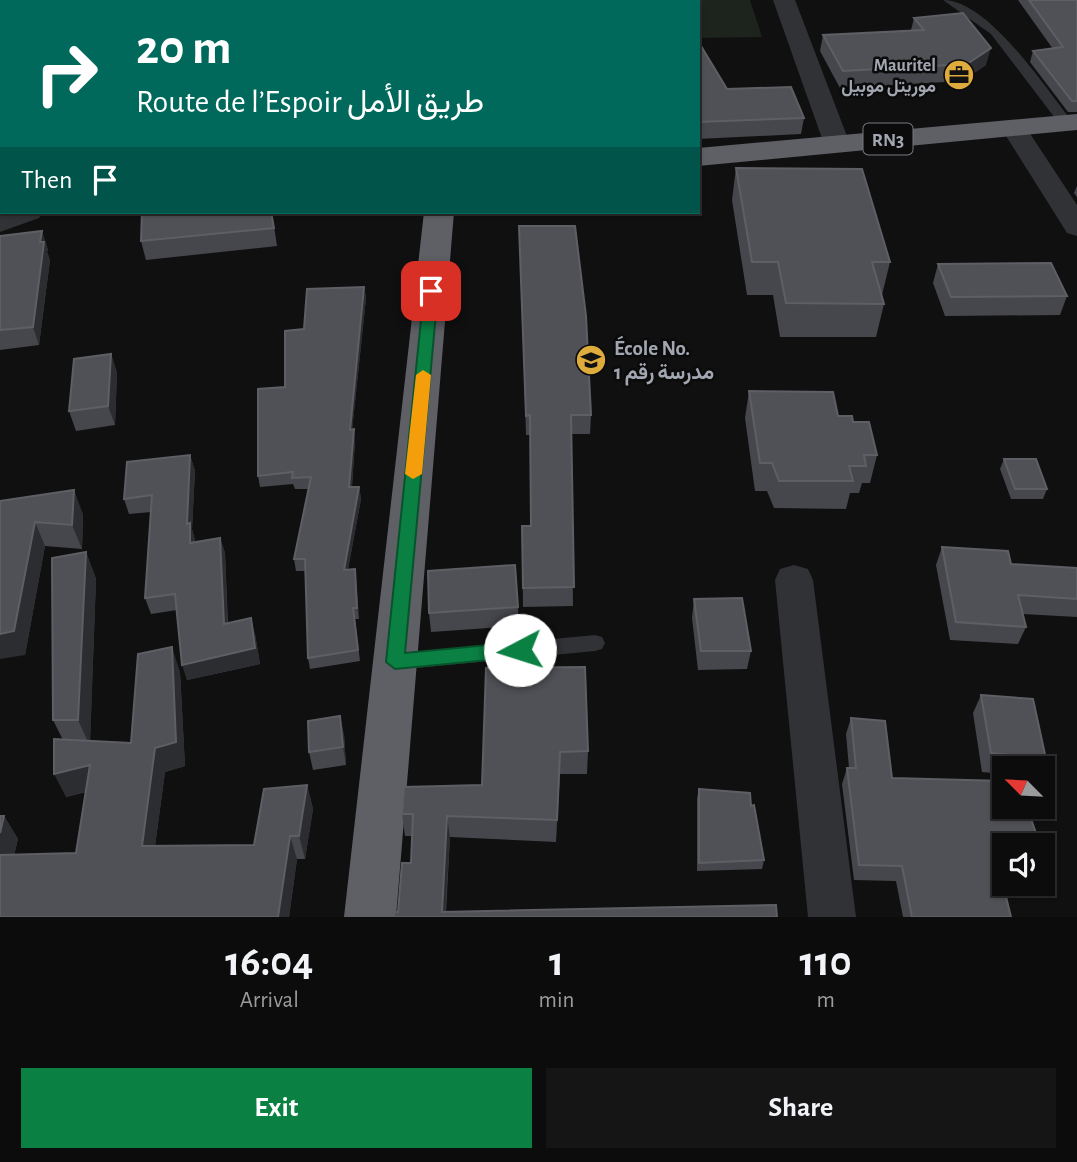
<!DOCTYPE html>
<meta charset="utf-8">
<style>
:root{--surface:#0c0c0d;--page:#151516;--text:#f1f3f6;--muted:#9a9b9d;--line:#2c2c2e;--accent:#0b8043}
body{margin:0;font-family:"Alegreya Sans",Vazirmatn,sans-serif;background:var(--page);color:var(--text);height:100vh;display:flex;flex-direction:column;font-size:26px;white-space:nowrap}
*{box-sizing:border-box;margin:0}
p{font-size:23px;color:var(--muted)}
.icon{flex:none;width:38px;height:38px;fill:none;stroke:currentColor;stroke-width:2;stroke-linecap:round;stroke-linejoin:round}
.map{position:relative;height:917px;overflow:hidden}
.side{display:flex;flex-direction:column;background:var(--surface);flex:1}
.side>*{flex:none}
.banner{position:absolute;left:0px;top:0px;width:700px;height:214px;box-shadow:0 2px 5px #0004,0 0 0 2px var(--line);background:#00695c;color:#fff;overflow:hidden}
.needle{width:46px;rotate:294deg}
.buttons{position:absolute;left:992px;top:756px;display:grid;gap:14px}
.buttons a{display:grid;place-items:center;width:63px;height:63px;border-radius:0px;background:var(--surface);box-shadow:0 2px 5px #0004,0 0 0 2px var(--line);font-size:35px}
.pin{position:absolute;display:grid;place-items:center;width:60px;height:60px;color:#fff;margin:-30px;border-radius:14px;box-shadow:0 4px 10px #0006}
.me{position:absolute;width:77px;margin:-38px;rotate:265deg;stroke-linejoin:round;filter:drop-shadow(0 0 5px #0008)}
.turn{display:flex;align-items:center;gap:24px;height:147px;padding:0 21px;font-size:32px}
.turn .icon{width:91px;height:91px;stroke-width:2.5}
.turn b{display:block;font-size:49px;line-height:60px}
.then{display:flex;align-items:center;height:66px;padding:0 21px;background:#0003;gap:14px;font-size:26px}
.eta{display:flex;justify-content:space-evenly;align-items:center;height:119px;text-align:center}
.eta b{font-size:42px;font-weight:700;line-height:49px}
.button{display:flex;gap:14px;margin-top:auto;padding:14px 21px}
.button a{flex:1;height:80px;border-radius:0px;background:var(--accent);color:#fff;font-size:28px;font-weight:700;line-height:80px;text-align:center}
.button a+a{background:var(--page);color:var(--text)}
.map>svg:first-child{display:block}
.green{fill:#1d231d}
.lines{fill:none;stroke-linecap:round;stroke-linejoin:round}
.lane{fill:#313236;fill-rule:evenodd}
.street{fill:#313236;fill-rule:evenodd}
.highway{fill:#5e6066;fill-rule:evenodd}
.wall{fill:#46474c}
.shaded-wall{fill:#2c2d30}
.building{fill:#505156;stroke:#5d5f64;stroke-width:2}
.route{fill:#0b8043;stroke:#07532c;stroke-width:2}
.slow{fill:#f59e0b}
.labels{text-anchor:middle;stroke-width:5;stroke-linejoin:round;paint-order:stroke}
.far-poi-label{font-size:18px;font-weight:bold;fill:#a2a6b0;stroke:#0b0b0c;text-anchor:end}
.shield{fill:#0b0b0c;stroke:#75787f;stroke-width:2}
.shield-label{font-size:19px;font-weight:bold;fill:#a2a6b0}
.poi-label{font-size:21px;font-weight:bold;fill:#a2a6b0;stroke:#0b0b0c;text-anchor:start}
</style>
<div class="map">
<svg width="1077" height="917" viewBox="0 0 1077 917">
<rect width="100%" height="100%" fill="#101011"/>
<path class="green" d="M 604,0 L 750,0 L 762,37 L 698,38 L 698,2 Z"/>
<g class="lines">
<path class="lane" d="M 943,0 C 988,0 1044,86 1071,120 L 1071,126 L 1061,126 L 991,34 Z
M 595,635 L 602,637 L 605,643 L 602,649 L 595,651 L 395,670 L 388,668 L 385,662 L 388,656 L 395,654 Z"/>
<path class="street" d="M 773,0 L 795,0 L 850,144 L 846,150 L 828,150 L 824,144 Z
M 1014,120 L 1023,123 L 1077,205 L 1077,236 L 1067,233 L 1001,128 L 1005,123 Z
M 4,212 L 43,212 L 39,218 L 0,232 L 0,213 Z
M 794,565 L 808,569 L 813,580 L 856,917 L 808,917 L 775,580 L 780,569 Z"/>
<path class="highway" d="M 1077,114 L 1077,130 L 698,166 L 698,148 Z
M 424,212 L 454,212 L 396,917 L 344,917 Z"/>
</g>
<path class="wall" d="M 1018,0 L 1077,0 L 1077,112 L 1068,112 L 1030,62 L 1033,51 L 1053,49 Z
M 914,18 L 986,65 L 962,81 L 840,88 L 820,51 L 823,35 L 911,30 Z
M 698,41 L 727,89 L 804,118 L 801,134 L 698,139 Z
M 2,72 L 2,170 L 0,170 L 0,74 Z
M 736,168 L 890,262 L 882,295 L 884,304 L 876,337 L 780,337 L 773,295 L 747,295 L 732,200 Z
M 1077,186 L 1077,197 L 1074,193 Z
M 272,212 L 277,246 L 146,260 L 141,241 Z
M 0,236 L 48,249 L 47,252 L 50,260 L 39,345 L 0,350 Z
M 520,245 L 591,415 L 590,434 L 571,434 L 573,606 L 523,607 L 522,526 L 531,526 L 530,435 L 526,435 Z
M 938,264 L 1067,296 L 1060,315 L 945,316 L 933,283 Z
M 364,287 L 366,298 L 352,430 L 355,441 L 352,487 L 359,487 L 361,499 L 348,569 L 355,569 L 356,580 L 359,619 L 355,619 L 360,661 L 310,669 L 308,658 L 305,571 L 296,571 L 294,559 L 309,489 L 295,489 L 293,484 L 260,487 L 258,476 L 304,329 Z
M 111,354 L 117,373 L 115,425 L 76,431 L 69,411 Z
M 749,391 L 838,416 L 853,422 L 877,455 L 870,483 L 862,483 L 859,493 L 850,493 L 846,509 L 774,508 L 767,491 L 755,491 L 745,418 Z
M 190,455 L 195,471 L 192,529 L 195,542 L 220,538 L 225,553 L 228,623 L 255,634 L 260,664 L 187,680 L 177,610 L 151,614 L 145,598 L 151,512 L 129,514 L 124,499 Z
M 1004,459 L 1047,489 L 1043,499 L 1011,499 L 1000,469 Z
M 0,501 L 83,514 L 82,549 L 45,546 L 25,655 Z
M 942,547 L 1011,564 L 1077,568 L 1077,617 L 1023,614 L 1026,627 L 1018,644 L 950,640 L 936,565 Z
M 86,552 L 96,579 L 90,741 L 131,743 L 180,672 L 185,766 L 165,772 L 155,846 L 254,845 L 307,785 L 313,809 L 305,859 L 297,859 L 289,917 L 0,917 L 4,816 L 18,839 L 14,855 L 76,853 L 86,792 L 66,797 L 63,740 L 53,720 Z
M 694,599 L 751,651 L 747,669 L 698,670 L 692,618 Z
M 518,607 L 519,626 L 431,632 L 429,613 Z
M 585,667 L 588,751 L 587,774 L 560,774 L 556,842 L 450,837 L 446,912 L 777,917 L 398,912 L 411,863 L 412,836 L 405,836 L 402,814 L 482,785 Z
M 981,695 L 1046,759 L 1041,768 L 1004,768 L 1004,774 L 982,772 L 973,713 Z
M 851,718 L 892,778 L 1004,845 L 1004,879 L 1002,879 L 1011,917 L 903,917 L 896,881 L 854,880 L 842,784 L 847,768 L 849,768 L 846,734 Z
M 344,734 L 346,765 L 313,770 L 309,752 Z
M 699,789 L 751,806 L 764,860 L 762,869 L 697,871 L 697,798 Z"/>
<path class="shaded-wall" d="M 119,0 L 135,0 L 133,2 L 117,2 Z
M 991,48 L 986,65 L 962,81 L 967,64 Z
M 42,231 L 48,249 L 47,252 L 50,260 L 39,345 L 33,327 L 40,242 Z
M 364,287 L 366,298 L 351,441 L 350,430 Z
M 111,354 L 117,373 L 115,425 L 108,406 Z
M 354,429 L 355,441 L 351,499 L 349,487 Z
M 190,455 L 195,471 L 192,529 L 195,539 L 194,558 L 190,543 L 187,524 Z
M 359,487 L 361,499 L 346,581 L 344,570 Z
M 74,490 L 83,514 L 82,549 L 72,525 Z
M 35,522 L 45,546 L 25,655 L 0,659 L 0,634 Z
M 220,538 L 225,553 L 228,639 L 224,624 Z
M 86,552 L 96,579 L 90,746 L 78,720 Z
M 355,569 L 356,580 L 359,619 L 357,608 Z
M 251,618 L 255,634 L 260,664 L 187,680 L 182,665 Z
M 172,647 L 180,672 L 185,766 L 165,772 L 152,869 L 142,846 L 155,748 Z
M 340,716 L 344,734 L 346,765 L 343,747 Z
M 560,752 L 560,774 L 556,842 L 557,820 Z
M 90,765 L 101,788 L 66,797 L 54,774 Z
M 307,785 L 313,809 L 305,859 L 299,836 Z
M 4,816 L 18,839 L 9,878 L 0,864 L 0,833 Z
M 447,816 L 450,837 L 445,917 L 442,912 Z
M 290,836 L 297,859 L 289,917 L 278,917 Z"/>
<path class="building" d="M 67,0 L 119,0 L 117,2 L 65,2 Z
M 288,0 L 523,0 L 523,2 L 288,2 Z
M 1029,0 L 1077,0 L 1077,101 L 1072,101 L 1033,51 L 1063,47 Z
M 963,13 L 991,48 L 967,64 L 843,71 L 823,35 L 924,30 L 914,18 Z
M 698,41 L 727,89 L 791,87 L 804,118 L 698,122 Z
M 2,72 L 2,153 L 0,153 L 0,74 Z
M 736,168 L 862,169 L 890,262 L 872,262 L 884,304 L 786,303 L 778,262 L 752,262 Z
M 142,212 L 271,212 L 274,228 L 141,241 Z
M 519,226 L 575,226 L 586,316 L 591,415 L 571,415 L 574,587 L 523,588 L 522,526 L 531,526 L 530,415 L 526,416 Z
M 42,231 L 40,242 L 44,242 L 33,327 L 0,330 L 0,236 Z
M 1051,263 L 1067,296 L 951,297 L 938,264 Z
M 364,287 L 350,430 L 354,429 L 349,487 L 359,487 L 344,570 L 355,569 L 357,608 L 353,608 L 358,650 L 308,658 L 305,559 L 294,559 L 311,477 L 292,478 L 293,472 L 258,476 L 258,389 L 285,387 L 285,331 L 304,329 L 307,289 Z
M 111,354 L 108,406 L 69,411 L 74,359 Z
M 749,391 L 833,392 L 838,416 L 852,416 L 853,422 L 869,422 L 877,455 L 864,455 L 866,466 L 849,466 L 853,481 L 779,481 L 772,463 L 760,463 Z
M 190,455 L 187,524 L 190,523 L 190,543 L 220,538 L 224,624 L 251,618 L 255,648 L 182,665 L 175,594 L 145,598 L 152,495 L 124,499 L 127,462 Z
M 1004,459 L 1036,459 L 1047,489 L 1015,489 Z
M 74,490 L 72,525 L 35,522 L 14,631 L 0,634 L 0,501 Z
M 942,547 L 1008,551 L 1011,564 L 1077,568 L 1077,599 L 1018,595 L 1026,627 L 956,622 Z
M 86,552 L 78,720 L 53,720 L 52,558 Z
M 515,565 L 518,607 L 429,613 L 428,571 Z
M 742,598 L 751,651 L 701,651 L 694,599 Z
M 172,647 L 176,742 L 155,748 L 142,846 L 254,845 L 264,789 L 307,785 L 299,836 L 290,836 L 278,917 L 0,917 L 0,855 L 76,853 L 90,765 L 54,774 L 54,739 L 131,743 L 138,654 Z
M 585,667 L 588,751 L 560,752 L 557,820 L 447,816 L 442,912 L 776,905 L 777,917 L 394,917 L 394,912 L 398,912 L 402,863 L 411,863 L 413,814 L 402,814 L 404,787 L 482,785 L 486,668 Z
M 981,695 L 1033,699 L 1046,759 L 991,753 Z
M 340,716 L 343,747 L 309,752 L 308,721 Z
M 851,718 L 885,721 L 892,778 L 1004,781 L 1004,807 L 1027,807 L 1040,845 L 1004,845 L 1004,864 L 998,864 L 1011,917 L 912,917 L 902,866 L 859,865 L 847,768 L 856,768 Z
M 699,789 L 750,793 L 751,806 L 754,805 L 764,860 L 699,863 Z
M 0,816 L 4,816 L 0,833 Z
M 1043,853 L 1047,865 L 1043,865 Z"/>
<path class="route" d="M 431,287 L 438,291 L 405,653 L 520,642 L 529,650 L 520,657 L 395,669 L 386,662 L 424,291 Z"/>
<path class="slow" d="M 423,370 L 431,375 L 422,474 L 413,479 L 405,474 L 416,375 Z"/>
<defs>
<g id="office-disc" transform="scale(1.575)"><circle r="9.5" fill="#ddac3c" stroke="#0b0b0c"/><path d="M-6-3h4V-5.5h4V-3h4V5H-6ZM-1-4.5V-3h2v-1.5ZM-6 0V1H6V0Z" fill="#111"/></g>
<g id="school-disc" transform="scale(1.575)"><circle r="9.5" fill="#ddac3c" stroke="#0b0b0c"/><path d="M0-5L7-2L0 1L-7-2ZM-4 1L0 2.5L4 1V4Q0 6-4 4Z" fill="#111"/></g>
</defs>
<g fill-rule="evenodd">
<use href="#office-disc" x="959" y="75"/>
<use href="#school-disc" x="591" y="360"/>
</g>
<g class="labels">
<g class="far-poi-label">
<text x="936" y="71">Mauritel<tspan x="936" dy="21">موريتل موبيل</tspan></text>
</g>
<rect class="shield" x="863.5" y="123.5" width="49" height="31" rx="5"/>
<g class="shield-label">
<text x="888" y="146">RN3</text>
</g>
<g class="poi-label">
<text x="614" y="355">École No.<tspan x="614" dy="24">1 مدرسة رقم</tspan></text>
</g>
</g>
</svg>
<div class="buttons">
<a><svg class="needle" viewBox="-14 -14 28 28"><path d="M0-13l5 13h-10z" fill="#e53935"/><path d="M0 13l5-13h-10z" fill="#9a9b9d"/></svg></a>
<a><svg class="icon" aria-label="sound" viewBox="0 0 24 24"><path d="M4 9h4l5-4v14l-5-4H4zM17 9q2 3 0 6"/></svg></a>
</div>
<div class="pin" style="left:431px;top:291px;background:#d93025"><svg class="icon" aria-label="arrive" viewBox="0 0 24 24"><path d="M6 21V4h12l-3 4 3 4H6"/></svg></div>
<svg class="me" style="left:520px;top:650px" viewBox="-20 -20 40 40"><circle r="19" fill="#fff"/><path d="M0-13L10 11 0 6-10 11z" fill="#0b8043"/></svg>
<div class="banner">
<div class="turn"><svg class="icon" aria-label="right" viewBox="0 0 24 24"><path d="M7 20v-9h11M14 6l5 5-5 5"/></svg><div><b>20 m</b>Route de l’Espoir طريق الأمل</div></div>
<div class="then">Then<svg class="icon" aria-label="arrive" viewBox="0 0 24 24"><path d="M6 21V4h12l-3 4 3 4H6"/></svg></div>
</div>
</div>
<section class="side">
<div class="eta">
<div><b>16:04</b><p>Arrival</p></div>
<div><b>1</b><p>min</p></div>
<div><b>110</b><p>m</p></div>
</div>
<div class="button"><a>Exit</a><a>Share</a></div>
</section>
